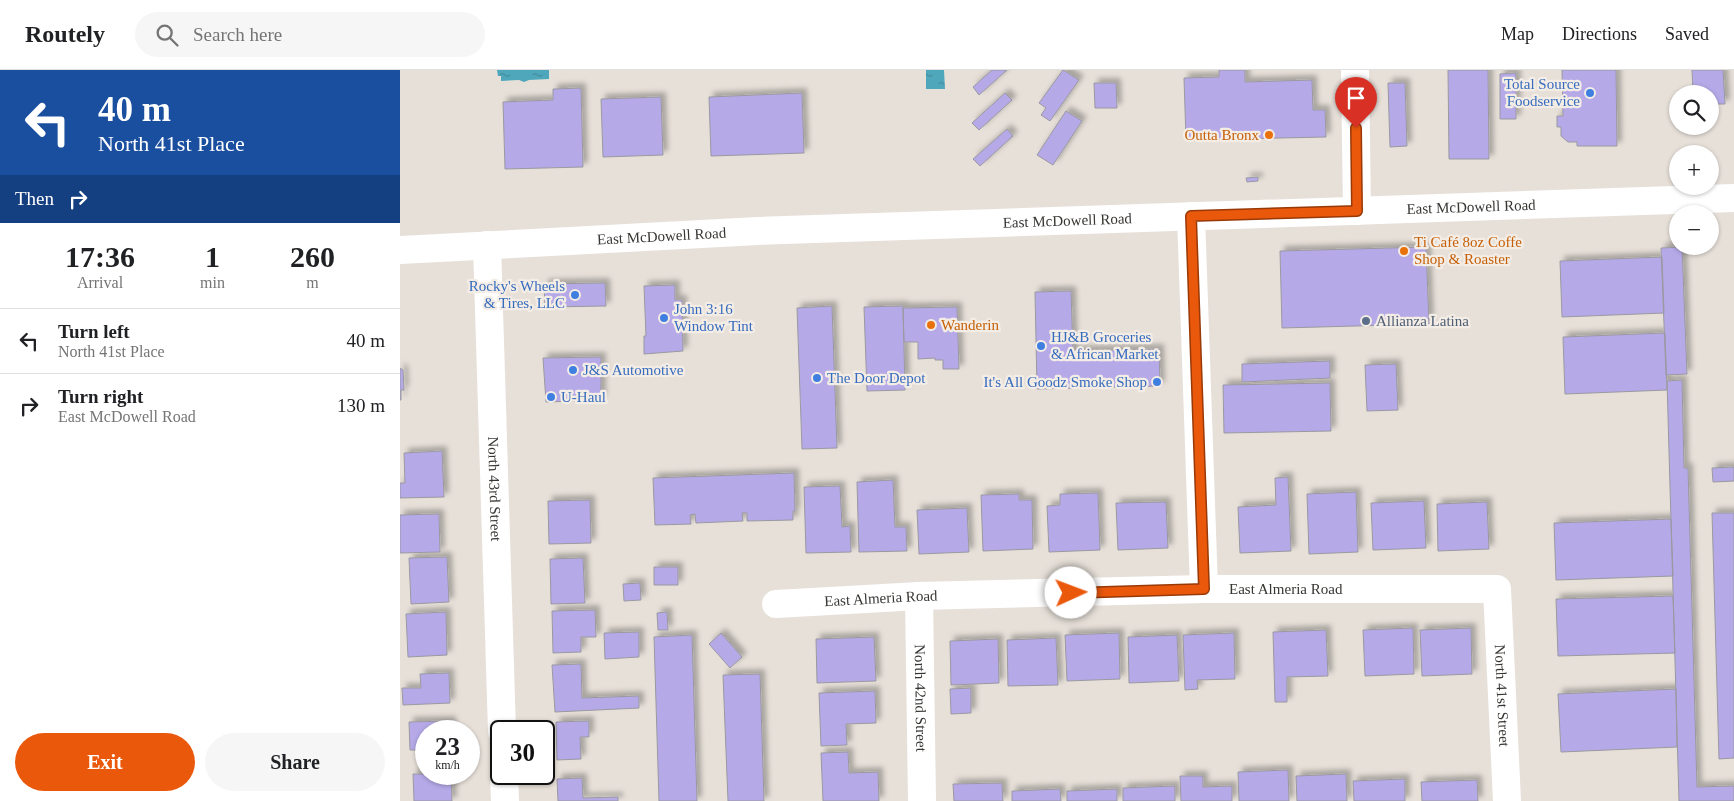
<!DOCTYPE html>
<meta charset="utf-8">
<style>
:root{--surface:#fff;--page:#f6f6f6;--text:#202124;--muted:#757577;--line:#e0e0e0;--accent:#ea580c}
body{margin:0;font-family:Georgia,serif;background:var(--page);color:var(--text);height:100vh;display:flex;flex-direction:column;font-size:19px;white-space:nowrap}
*{box-sizing:border-box;margin:0}
p{font-size:16px;color:var(--muted)}
.icon{flex:none;width:28px;height:28px;fill:none;stroke:currentColor;stroke-width:2;stroke-linecap:round;stroke-linejoin:round}
.map{position:relative;flex:1;overflow:hidden}
.details{display:flex;flex-direction:column;background:var(--surface);width:400px}
.details>*{flex:none}
.guide{background:#1a4fa0;color:#fff;overflow:hidden}
.buttons{position:absolute;left:1269px;top:15px;display:grid;gap:10px}
.buttons a{display:grid;place-items:center;width:50px;height:50px;border-radius:50%;background:var(--surface);box-shadow:0 1px 4px #0004;font-size:25px}
.speed{position:absolute;left:15px;top:650px;display:flex;gap:10px;font-size:25px;font-weight:700;text-align:center}
.speed>*{display:grid;place-content:center;width:65px;height:65px;border-radius:50%;background:var(--surface);box-shadow:0 1px 4px #0004;line-height:1}
.speed small{font-size:12px;font-weight:400}
.speed .limit{border:2px solid #111;border-radius:8px;background:#fff;color:#111}
.pin{position:absolute;display:grid;place-items:center;width:42px;height:42px;color:#fff;margin:-51px -21px;border-radius:50% 50% 50% 0;rotate:-45deg;box-shadow:0 0 5px #0007}
.pin .icon{rotate:45deg}
.me{position:absolute;width:55px;margin:-28px;rotate:88deg;stroke-linejoin:round;filter:drop-shadow(0 0 4px #0008)}
.turn{display:flex;align-items:center;gap:18px;height:105px;padding:0 15px;font-size:22px}
.turn .icon{width:65px;height:65px;stroke-width:2.5}
.turn b{display:block;font-size:35px;line-height:42px}
.then{display:flex;align-items:center;height:48px;padding:0 15px;background:#0003;gap:10px;font-size:19px}
.eta{display:flex;justify-content:space-evenly;align-items:center;height:85px;text-align:center}
.eta b{font-size:30px;font-weight:700;line-height:35px}
.cta{display:flex;gap:10px;margin-top:auto;padding:10px 15px}
.cta a{flex:1;height:58px;border-radius:30px;background:var(--accent);color:#fff;font-size:20px;font-weight:700;line-height:58px;text-align:center}
.cta a+a{background:var(--page);color:var(--text)}
ul{padding:0;list-style:none}
li{display:flex;align-items:center;gap:15px;height:65px;padding:0 15px;border-top:1px solid var(--line)}
li div{flex:1}
li b{display:block;font-size:19px}
li em{font-style:normal}
header{display:flex;align-items:center;gap:30px;box-sizing:border-box;height:70px;padding:0 25px;background:var(--surface);border-bottom:1px solid var(--line)}
header strong{font-size:24px}
nav{display:flex;gap:28px;margin-inline-start:auto;font-size:18px}
.search{width:350px;height:45px;background:var(--page);display:flex;align-items:center;gap:12px;box-sizing:border-box;padding:0 18px;border-radius:28px;color:var(--muted);font-size:19px}
main{display:flex;flex:1;min-height:0}
.map>svg:first-child{display:block}
.water{fill:url(#water-ripples)}
.building{fill:#b5a9e8;stroke:#9a99a1;filter:url(#shadow)}
.lines{fill:none;stroke-linecap:round;stroke-linejoin:round}
.minor{stroke:#fff;stroke-width:28}
.major{stroke:#fff;stroke-width:28}
.route-casing{stroke:#983908;stroke-width:12}
.route{stroke:#ea580c;stroke-width:9}
.shop-dot{fill:#3f7fe0;stroke:#f4ede6;stroke-width:2}
.food-dot{fill:#e8710a;stroke:#f4ede6;stroke-width:2}
.service-dot{fill:#5c6f8a;stroke:#f4ede6;stroke-width:2}
.labels{text-anchor:middle;stroke-width:4.5;stroke-linejoin:round;paint-order:stroke}
.shop-label{font-size:15px;fill:#366cbe;stroke:#f4ede6;text-anchor:start}
.food-label{font-size:15px;fill:#c56008;stroke:#f4ede6;text-anchor:start}
.street-label{font-size:15px;fill:#383633;stroke:#f4ede6}
.service-label{font-size:15px;fill:#4e5e75;stroke:#f4ede6;text-anchor:start}
</style>
<header>
<strong>Routely</strong>
<div class="search"><svg class="icon" aria-label="search" viewBox="0 0 24 24"><circle cx="10" cy="10" r="6"/><path d="M15 15l6 6"/></svg>Search here</div>
<nav><a>Map</a><a>Directions</a><a>Saved</a></nav>
</header>
<main>
<section class="details">
<div class="guide">
<div class="turn"><svg class="icon" aria-label="left" viewBox="0 0 24 24"><path d="M17 20v-9H6M10 6l-5 5 5 5"/></svg><div><b>40 m</b>North 41st Place</div></div>
<div class="then">Then<svg class="icon" aria-label="right" viewBox="0 0 24 24"><path d="M7 20v-9h11M14 6l5 5-5 5"/></svg></div>
</div>
<div class="eta">
<div><b>17:36</b><p>Arrival</p></div>
<div><b>1</b><p>min</p></div>
<div><b>260</b><p>m</p></div>
</div>
<ul>
<li><svg class="icon" aria-label="left" viewBox="0 0 24 24"><path d="M17 20v-9H6M10 6l-5 5 5 5"/></svg><div><b>Turn left</b><p>North 41st Place</p></div><em>40 m</em></li>
<li><svg class="icon" aria-label="right" viewBox="0 0 24 24"><path d="M7 20v-9h11M14 6l5 5-5 5"/></svg><div><b>Turn right</b><p>East McDowell Road</p></div><em>130 m</em></li>
</ul>
<div class="cta"><a>Exit</a><a>Share</a></div>
</section>
<div class="map">
<svg width="1334" height="731" viewBox="0 0 1334 731">
<defs>
<pattern id="water-ripples" width="26" height="14" patternUnits="userSpaceOnUse" patternTransform="scale(1.25)"><rect width="26" height="14" fill="#4fa7bc"/><path d="M2 4q2-2 4 0t4 0M15 11q2-2 4 0t4 0" fill="none" stroke="#438999"/></pattern>
<filter id="shadow"><feDropShadow dx="4.5" dy="-4.5" stdDeviation="2.5" flood-color="#0004"/></filter>
</defs>
<rect width="100%" height="100%" fill="#e7e0d9"/>
<path class="water" d="M 97,0 L 149,0 L 149,9 L 129,10 L 124,12 L 119,10 L 101,11 L 101,6 L 98,6 Z
M 526,0 L 544,0 L 545,19 L 526,19 Z"/>
<path class="building" d="M 592,0 L 607,0 L 579,25 L 573,17 Z
M 663,0 L 679,10 L 650,51 L 641,45 L 646,38 L 639,33 Z
M 819,0 L 845,0 L 845,12 L 912,10 L 913,40 L 925,40 L 926,67 L 786,70 L 784,8 L 819,7 Z
M 1048,0 L 1088,0 L 1089,89 L 1049,89 Z
M 1162,0 L 1216,0 L 1217,76 L 1177,76 L 1177,72 L 1168,72 L 1161,66 L 1161,57 L 1157,57 L 1157,46 L 1163,46 Z
M 1292,0 L 1323,0 L 1325,34 L 1310,34 L 1310,24 L 1293,24 Z
M 1116,3 L 1116,49 L 1100,49 L 1100,4 Z
M 694,13 L 716,13 L 717,38 L 695,38 Z
M 988,13 L 1005,13 L 1007,76 L 990,77 Z
M 181,18 L 183,97 L 105,99 L 103,32 L 153,30 L 153,19 Z
M 402,23 L 404,83 L 311,86 L 309,27 Z
M 605,23 L 612,30 L 579,60 L 572,53 Z
M 261,27 L 263,85 L 203,87 L 201,29 Z
M 666,41 L 682,51 L 653,95 L 637,85 Z
M 607,59 L 613,66 L 580,96 L 573,89 Z
M 858,107 L 858,111 L 847,112 L 846,108 Z
M 1026,177 L 1029,254 L 882,258 L 880,181 Z
M 1282,177 L 1287,304 L 1266,305 L 1261,178 Z
M 1262,187 L 1264,243 L 1162,247 L 1160,191 Z
M 205,213 L 206,236 L 145,237 L 144,214 Z
M 275,215 L 275,230 L 282,230 L 283,281 L 244,284 L 244,266 L 246,266 L 244,216 Z
M 671,221 L 673,281 L 759,279 L 760,316 L 637,319 L 635,222 Z
M 432,236 L 437,378 L 402,379 L 397,238 Z
M 503,236 L 505,320 L 467,321 L 464,237 Z
M 557,237 L 559,299 L 543,299 L 543,290 L 535,290 L 535,288 L 518,289 L 518,272 L 504,272 L 503,238 Z
M 1265,263 L 1267,320 L 1165,324 L 1163,267 Z
M 201,287 L 201,330 L 146,332 L 143,288 Z
M 930,291 L 930,308 L 842,312 L 842,294 Z
M 996,294 L 998,340 L 967,341 L 965,295 Z
M 0,298 L 3,300 L 4,320 L 1,320 L 1,330 L 0,330 Z
M 1282,310 L 1284,398 L 1288,398 L 1297,717 L 1334,716 L 1334,731 L 1279,731 L 1267,311 Z
M 930,313 L 931,361 L 824,363 L 823,315 Z
M 42,381 L 44,427 L 0,428 L 0,413 L 5,413 L 4,383 Z
M 1334,397 L 1334,411 L 1313,412 L 1312,398 Z
M 394,403 L 395,441 L 393,441 L 393,450 L 347,451 L 347,443 L 342,443 L 343,451 L 296,453 L 295,444 L 290,445 L 291,454 L 255,455 L 253,408 Z
M 888,407 L 891,481 L 840,483 L 838,437 L 876,435 L 875,408 Z
M 493,410 L 495,457 L 506,457 L 507,481 L 459,482 L 457,412 Z
M 440,416 L 442,457 L 450,456 L 451,482 L 406,483 L 404,417 Z
M 956,422 L 958,482 L 909,484 L 907,424 Z
M 698,423 L 700,480 L 649,482 L 647,436 L 660,435 L 660,424 Z
M 619,424 L 619,430 L 632,430 L 633,479 L 583,481 L 581,425 Z
M 190,430 L 191,473 L 149,474 L 148,431 Z
M 1024,431 L 1026,478 L 973,480 L 971,433 Z
M 766,432 L 768,478 L 718,480 L 716,433 Z
M 1087,432 L 1089,479 L 1038,481 L 1037,434 Z
M 567,438 L 569,482 L 519,484 L 517,440 Z
M 1312,443 L 1334,443 L 1334,688 L 1319,689 Z
M 39,444 L 40,482 L 0,483 L 0,445 Z
M 1271,449 L 1273,506 L 1156,510 L 1154,453 Z
M 47,487 L 49,532 L 11,534 L 9,488 Z
M 183,488 L 185,533 L 151,534 L 150,489 Z
M 254,497 L 278,497 L 278,515 L 254,515 Z
M 240,513 L 241,530 L 224,531 L 223,514 Z
M 1273,526 L 1275,583 L 1158,586 L 1156,529 Z
M 195,540 L 196,567 L 181,567 L 181,582 L 153,583 L 152,541 Z
M 46,542 L 47,585 L 8,587 L 6,544 Z
M 267,542 L 268,560 L 258,560 L 257,543 Z
M 1013,558 L 1014,604 L 965,606 L 963,560 Z
M 1071,558 L 1072,604 L 1022,606 L 1020,560 Z
M 926,560 L 928,606 L 887,607 L 887,632 L 875,632 L 873,562 Z
M 239,562 L 239,587 L 205,589 L 204,563 Z
M 321,563 L 342,587 L 330,598 L 309,574 Z
M 719,563 L 720,609 L 667,611 L 665,565 Z
M 834,563 L 835,609 L 797,610 L 798,619 L 785,620 L 783,565 Z
M 292,565 L 297,731 L 259,731 L 254,567 Z
M 777,565 L 779,611 L 729,613 L 728,567 Z
M 474,567 L 476,611 L 417,613 L 416,569 Z
M 656,568 L 658,615 L 608,616 L 607,570 Z
M 598,569 L 599,613 L 551,615 L 550,571 Z
M 181,594 L 182,628 L 239,626 L 239,638 L 155,642 L 152,595 Z
M 49,603 L 50,633 L 3,635 L 2,618 L 21,618 L 20,604 Z
M 360,604 L 364,731 L 328,731 L 323,605 Z
M 571,618 L 571,643 L 551,644 L 550,619 Z
M 1276,619 L 1277,677 L 1161,682 L 1158,624 Z
M 475,621 L 476,653 L 446,654 L 447,675 L 421,676 L 419,623 Z
M 51,651 L 52,661 L 26,661 L 26,697 L 24,697 L 24,680 L 10,680 L 9,652 Z
M 189,651 L 189,667 L 180,667 L 181,689 L 157,690 L 156,652 Z
M 448,682 L 449,703 L 478,702 L 479,731 L 423,731 L 421,683 Z
M 888,700 L 889,731 L 839,731 L 838,702 Z
M 13,704 L 51,704 L 52,731 L 14,731 Z
M 946,704 L 947,731 L 897,731 L 896,706 Z
M 780,706 L 803,706 L 803,717 L 832,716 L 832,731 L 781,731 Z
M 182,708 L 183,728 L 218,727 L 218,731 L 158,731 L 157,709 Z
M 1005,709 L 1005,731 L 954,731 L 953,711 Z
M 1077,710 L 1078,731 L 1022,731 L 1021,712 Z
M 602,713 L 603,731 L 554,731 L 553,714 Z
M 775,716 L 775,731 L 723,731 L 723,718 Z
M 660,719 L 661,731 L 612,731 L 612,721 Z
M 717,719 L 717,731 L 667,731 L 667,721 Z"/>
<g class="lines">
<g class="minor">
<path d="M 955,0 L 957,141"/>
<path d="M 791,146 L 804,519"/>
<path id="s1" d="M 87,175 L 102,661"/>
<path id="s2" d="M 519,526 L 522,731"/>
<path id="s3" d="M 376,534 L 519,526 L 804,519 L 1097,519 L 1107,731"/>
<path d="M 104,704 L 105,731"/>
</g>
<path class="major" id="s4" d="M 0,180 L 358,161 L 1334,128"/>
</g>
<g class="lines">
<g class="route-casing">
<path id="route" d="M 671,523 L 804,519 L 791,146 L 957,141 L 956,58"/>
</g>
<use href="#route" class="route"/>
</g>
<g class="shop-dot">
<circle cx="1190" cy="23" r="5"/>
<circle cx="175" cy="225" r="5"/>
<circle cx="264" cy="248" r="5"/>
<circle cx="641" cy="276" r="5"/>
<circle cx="173" cy="300" r="5"/>
<circle cx="417" cy="308" r="5"/>
<circle cx="757" cy="312" r="5"/>
<circle cx="151" cy="327" r="5"/>
</g>
<g class="food-dot">
<circle cx="869" cy="65" r="5"/>
<circle cx="1004" cy="181" r="5"/>
<circle cx="531" cy="255" r="5"/>
</g>
<circle class="service-dot" cx="966" cy="251" r="5"/>
<g class="labels">
<g class="shop-label">
<text x="1180" y="19" text-anchor="end">Total Source<tspan x="1180" dy="17">Foodservice</tspan></text>
<text x="165" y="221" text-anchor="end">Rocky's Wheels<tspan x="165" dy="17">&amp; Tires, LLC</tspan></text>
<text x="274" y="244">John 3:16<tspan x="274" dy="17">Window Tint</tspan></text>
<text x="651" y="272">HJ&amp;B Groceries<tspan x="651" dy="17">&amp; African Market</tspan></text>
<text x="183" y="305">J&amp;S Automotive</text>
<text x="427" y="313">The Door Depot</text>
<text x="747" y="317" text-anchor="end">It's All Goodz Smoke Shop</text>
<text x="161" y="332">U-Haul</text>
</g>
<g class="food-label">
<text x="859" y="70" text-anchor="end">Outta Bronx</text>
<text x="1014" y="177">Ti Café 8oz Coffe<tspan x="1014" dy="17">Shop &amp; Roaster</tspan></text>
<text x="541" y="260">Wanderin</text>
</g>
<g class="street-label">
<text dy="5" stroke="none"><textPath href="#s4" startOffset="1072">East McDowell Road</textPath></text>
<text dy="5" stroke="none"><textPath href="#s4" startOffset="668">East McDowell Road</textPath></text>
<text dy="5" stroke="none"><textPath href="#s4" startOffset="262">East McDowell Road</textPath></text>
<text dy="5" stroke="none"><textPath href="#s1" startOffset="244">North 43rd Street</textPath></text>
<text dy="5" stroke="none"><textPath href="#s3" startOffset="510">East Almeria Road</textPath></text>
<text dy="5" stroke="none"><textPath href="#s3" startOffset="105">East Almeria Road</textPath></text>
<text dy="5" stroke="none"><textPath href="#s3" startOffset="828">North 41st Street</textPath></text>
<text dy="5" stroke="none"><textPath href="#s2" startOffset="102">North 42nd Street</textPath></text>
</g>
<g class="service-label">
<text x="976" y="256">Allianza Latina</text>
</g>
</g>
</svg>
<div class="buttons">
<a><svg class="icon" aria-label="search" viewBox="0 0 24 24"><circle cx="10" cy="10" r="6"/><path d="M15 15l6 6"/></svg></a>
<a>+</a>
<a>−</a>
</div>
<div class="speed"><div>23<small>km/h</small></div><div class="limit">30</div></div>
<div class="pin" style="left:956px;top:58px;background:#d93025"><svg class="icon" aria-label="arrive" viewBox="0 0 24 24"><path d="M6 21V4h12l-3 4 3 4H6"/></svg></div>
<svg class="me" style="left:671px;top:523px" viewBox="-20 -20 40 40"><circle r="19" fill="#fff"/><path d="M0-13L10 11 0 6-10 11z" fill="#ea580c"/></svg>
</div>
</main>
